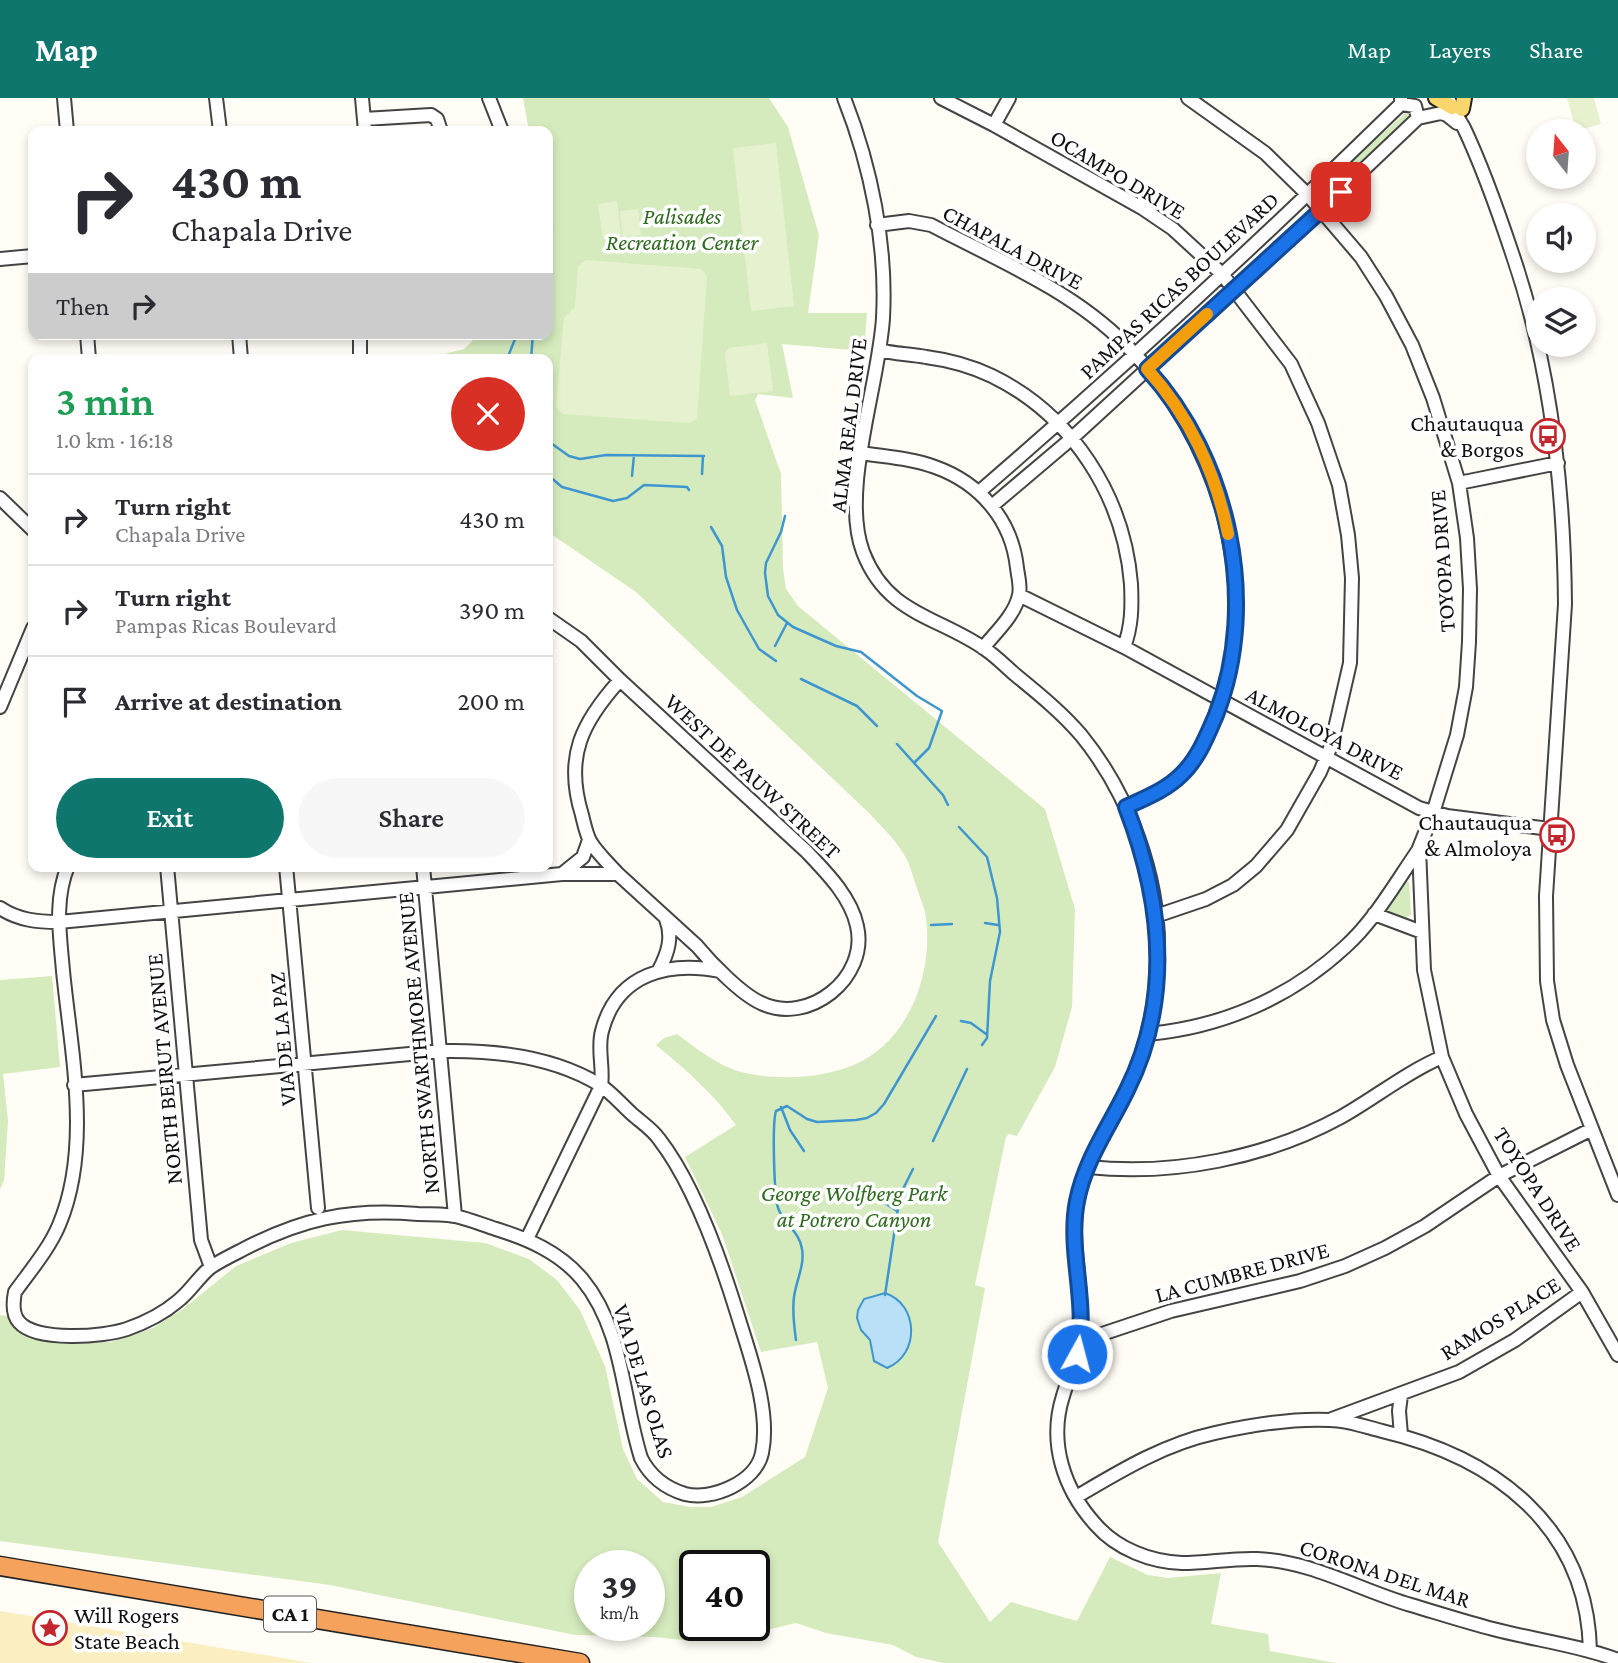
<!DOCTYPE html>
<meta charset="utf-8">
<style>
:root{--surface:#fff;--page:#f7f7f7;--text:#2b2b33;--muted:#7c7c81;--line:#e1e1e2;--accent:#0f766e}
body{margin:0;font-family:"Crimson Pro",serif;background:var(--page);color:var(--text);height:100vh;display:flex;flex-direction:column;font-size:26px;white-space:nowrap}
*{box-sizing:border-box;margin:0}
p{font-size:23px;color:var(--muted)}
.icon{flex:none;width:38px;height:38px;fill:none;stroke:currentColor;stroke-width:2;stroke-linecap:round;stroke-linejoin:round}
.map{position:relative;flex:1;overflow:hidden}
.sheet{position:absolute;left:28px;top:256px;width:525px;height:518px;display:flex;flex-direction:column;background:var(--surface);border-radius:14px;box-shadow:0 4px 10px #0003}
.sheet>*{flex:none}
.top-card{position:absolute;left:28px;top:28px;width:525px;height:214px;border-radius:14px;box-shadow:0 4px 10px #0003;background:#fff;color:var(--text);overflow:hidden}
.needle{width:46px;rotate:343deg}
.tools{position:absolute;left:1526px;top:21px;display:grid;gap:14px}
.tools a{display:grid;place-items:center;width:70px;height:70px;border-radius:50%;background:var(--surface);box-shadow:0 4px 10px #0003;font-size:35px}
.speed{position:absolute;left:574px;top:1452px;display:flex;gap:14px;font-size:35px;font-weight:700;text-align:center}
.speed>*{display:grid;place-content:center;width:91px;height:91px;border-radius:50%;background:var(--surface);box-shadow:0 4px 10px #0003;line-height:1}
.speed small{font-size:18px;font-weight:400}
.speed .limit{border:4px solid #111;border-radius:10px;background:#fff;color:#111}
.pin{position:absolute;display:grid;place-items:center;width:60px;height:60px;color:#fff;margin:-30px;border-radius:14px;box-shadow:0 4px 10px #0006}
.me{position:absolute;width:77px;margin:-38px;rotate:7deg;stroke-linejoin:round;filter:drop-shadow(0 0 5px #0008)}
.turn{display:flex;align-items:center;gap:24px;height:147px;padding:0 28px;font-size:32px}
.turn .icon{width:91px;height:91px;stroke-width:2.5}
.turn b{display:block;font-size:49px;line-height:60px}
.then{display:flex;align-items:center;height:66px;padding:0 28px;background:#0003;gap:14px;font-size:26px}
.round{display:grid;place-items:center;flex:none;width:74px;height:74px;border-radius:37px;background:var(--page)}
.head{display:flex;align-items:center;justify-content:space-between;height:119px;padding:0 28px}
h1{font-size:42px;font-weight:600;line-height:52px;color:#1e9e55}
.cta{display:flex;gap:14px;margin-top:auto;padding:14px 28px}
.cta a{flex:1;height:80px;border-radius:42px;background:var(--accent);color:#fff;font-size:28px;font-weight:600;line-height:80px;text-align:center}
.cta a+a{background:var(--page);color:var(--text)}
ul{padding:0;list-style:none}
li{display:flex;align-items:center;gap:21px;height:91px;padding:0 28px;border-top:2px solid var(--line)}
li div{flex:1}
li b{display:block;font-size:26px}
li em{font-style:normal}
header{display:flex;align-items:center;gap:42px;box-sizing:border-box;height:98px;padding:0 35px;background:var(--accent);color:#fff}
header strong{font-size:33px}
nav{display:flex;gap:38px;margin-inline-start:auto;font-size:24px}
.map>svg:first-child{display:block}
.green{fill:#d5ebbd;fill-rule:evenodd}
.sand{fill:#fbeec1}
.pitch{fill:#e6f2cf}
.water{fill:#b9e0f7;stroke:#3f96cf;stroke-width:2}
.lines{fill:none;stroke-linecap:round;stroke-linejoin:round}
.stream{stroke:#3f96cf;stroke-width:2.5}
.minor-casing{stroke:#444;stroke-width:16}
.major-casing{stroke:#222;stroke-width:18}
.highway-casing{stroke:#222;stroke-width:21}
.minor{stroke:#fff;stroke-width:12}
.major{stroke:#f9d66b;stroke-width:14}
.highway{stroke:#f5a25d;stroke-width:18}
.route-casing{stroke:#114b97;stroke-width:18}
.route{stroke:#1a73e8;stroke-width:12}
.slow{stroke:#f59e0b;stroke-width:12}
.labels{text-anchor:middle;stroke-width:7;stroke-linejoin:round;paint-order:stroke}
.shield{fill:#fff;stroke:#585858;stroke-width:2}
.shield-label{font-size:21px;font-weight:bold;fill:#111}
.street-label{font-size:23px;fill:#111;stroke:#fff}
.park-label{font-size:23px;font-style:italic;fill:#2f6b1f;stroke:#fff}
.poi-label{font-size:23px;fill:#111;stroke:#fff;text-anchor:end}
</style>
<header>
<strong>Map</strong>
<nav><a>Map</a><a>Layers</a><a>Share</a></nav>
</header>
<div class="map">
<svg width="1618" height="1565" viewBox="0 0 1618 1565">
<rect width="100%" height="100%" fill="#fffdf5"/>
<path class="green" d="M 523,0 L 769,0 L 788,29 L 819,137 L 808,215 L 867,215 L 864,253 L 782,246 L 793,300 L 758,296 L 755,302 L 781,376 L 783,470 L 786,491 L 798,508 L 1045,711 L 1075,811 L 1072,909 L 1055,969 L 1017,1038 L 1009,1036 L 1006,1039 L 975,1187 L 985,1190 L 938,1444 L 990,1524 L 1011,1504 L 1077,1523 L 1110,1459 L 1148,1477 L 1168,1480 L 1221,1475 L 1211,1526 L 1268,1536 L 1270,1553 L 1336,1565 L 944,1565 L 916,1559 L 893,1547 L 826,1535 L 796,1525 L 737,1539 L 692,1543 L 654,1539 L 575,1537 L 330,1487 L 0,1443 L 0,1217 L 8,1218 L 13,1228 L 21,1234 L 34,1241 L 75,1245 L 111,1244 L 153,1230 L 183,1211 L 236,1168 L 291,1145 L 342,1132 L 485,1145 L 529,1161 L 557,1182 L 580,1212 L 605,1268 L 623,1351 L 637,1381 L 663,1404 L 691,1409 L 711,1409 L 742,1399 L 805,1359 L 828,1290 L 817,1244 L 761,1254 L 722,1136 L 685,1059 L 736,1027 C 713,995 686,972 656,947 L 664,940 L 677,936 C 696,950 718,968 741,974 C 778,983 828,981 862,963 C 911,937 933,873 926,820 C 925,810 920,800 917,790 C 913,780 911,769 906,760 C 896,742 882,729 869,715 L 636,494 L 548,434 L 548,261 L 441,261 L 440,257 L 464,251 L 480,236 L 548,236 L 548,33 L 529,33 ZM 590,1468 L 649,1468 L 649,1528 L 590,1528 ZM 695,1468 L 754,1468 L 754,1528 L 695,1528 Z
M 1411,10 L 1413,17 L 1331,91 L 1326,90 L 1326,86 Z
M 1405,783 L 1409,784 L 1411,816 L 1406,821 L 1388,816 L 1385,811 L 1401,785 Z
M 52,878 L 60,969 L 3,976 L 8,1023 L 4,1083 L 0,1091 L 0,882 Z"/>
<path class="sand" d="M 0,1513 L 312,1565 L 0,1565 Z"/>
<path class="pitch" d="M 1567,0 L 1594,0 L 1601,26 L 1576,33 Z
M 776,45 L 794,208 L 751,213 L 733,50 Z
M 617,103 L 621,138 L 603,141 L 598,106 Z
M 638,111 L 641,137 L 623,139 L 620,113 Z
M 586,162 L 701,171 L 707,178 L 697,321 L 689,325 L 563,316 L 556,309 L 564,220 L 575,209 L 578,168 Z
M 767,245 L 773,293 L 730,298 L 725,255 L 729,250 Z"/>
<path class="water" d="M 885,1195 C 919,1206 920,1257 887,1270 L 874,1263 L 870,1242 L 861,1232 L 857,1220 L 858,1212 L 864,1201 Z"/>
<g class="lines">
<path class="stream" d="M 548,96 L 552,131 L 548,157
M 507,261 L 517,236
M 531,261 L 533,236
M 548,343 L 569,358 L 580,361 L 606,357 L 704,358
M 702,376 L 703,358
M 548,377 L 562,389 L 613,403 L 627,400 L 644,387 L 687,389 L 689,392
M 632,378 L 634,357
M 785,418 L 781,434 L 766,465 L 765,475 L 768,498 L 778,517 L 793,529 L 836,548 L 861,554 L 917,598 L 942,613 L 929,650 L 914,665
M 711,429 L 722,448 L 726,479 L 737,512 L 759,551 L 776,563
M 775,548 L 787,525
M 801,581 L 857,608 L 877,628
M 897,646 L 943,697 L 948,707
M 959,729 L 987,759 L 997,800 L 1000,834 L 990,883 L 987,940 L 982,947
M 985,825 L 998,827
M 931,827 L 952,826
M 961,923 L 971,925 L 986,936
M 781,1009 L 790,1032 L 804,1053
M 933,1043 L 967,971
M 871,1096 L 897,1113
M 885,1197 L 900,1097 L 913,1071
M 796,1242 C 794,1227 792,1214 794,1199 C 796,1183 805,1167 802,1151 C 800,1134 783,1125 778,1110 C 774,1096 772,1026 776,1013 L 787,1008 L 807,1021 L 817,1024 L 856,1022 L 867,1020 L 876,1015 L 884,1006 L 936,918"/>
<g class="minor-casing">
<path id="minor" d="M 64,0 L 67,33
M 216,0 L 220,33
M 362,0 L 365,33
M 489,0 L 502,33
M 844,0 C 871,68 887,147 883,220 C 879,287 840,393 863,454 C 887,517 938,518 985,551 C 997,559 1007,570 1018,579 C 1040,597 1062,615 1081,637 C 1129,696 1160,779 1158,856 C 1157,902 1147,949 1128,991 C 1113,1024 1091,1053 1081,1088 C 1067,1134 1082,1179 1081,1226 C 1081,1252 1070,1274 1063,1298 C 1048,1345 1064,1392 1096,1427 C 1117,1451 1151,1464 1182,1465 C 1207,1465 1232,1460 1257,1461 C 1312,1463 1359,1492 1411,1507 C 1438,1515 1466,1524 1493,1531 C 1535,1542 1578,1547 1618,1562
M 941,0 L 994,27 L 1142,110 L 1173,131 L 1222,176 L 1291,266 L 1318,325 L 1339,387 L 1348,437 L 1352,480 L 1350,565 L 1331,648 L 1320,674 L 1287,732 L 1256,768 L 1233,787 L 1206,801 L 1156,818
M 1188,0 L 1265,55 L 1308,97 L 1361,159 L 1386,198 L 1412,247 L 1433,300 L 1459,385 L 1467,440 L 1470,491 L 1469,544 L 1466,589 L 1457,637 L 1433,715 L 1419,750 L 1424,872 L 1442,959 L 1466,1016 L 1499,1078 L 1582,1194 L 1618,1257
M 1449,2 C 1453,12 1459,21 1464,30 C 1483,70 1498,113 1512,155 C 1551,268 1564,387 1565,506 L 1546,798 L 1547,883 L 1553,922 L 1567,967 L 1618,1097
M 1401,6 L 1415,8 L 1418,20
M 364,21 L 431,17 L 437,21 L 441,33
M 994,27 L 1009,0
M 877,127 L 909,123 L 931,127 C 998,162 1071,192 1125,246 C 1217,337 1265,489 1217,613 C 1208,635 1199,660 1181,677 C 1166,692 1144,700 1126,709
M 0,161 L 33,158
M 87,236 L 89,261
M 239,236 L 241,261
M 879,252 C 894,256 910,256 926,259 C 949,262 971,268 992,278 C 1072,317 1124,398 1131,486 C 1132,508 1132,528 1124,549
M 360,261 L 360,236
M 861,355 C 886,359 911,360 935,369 C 980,385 1012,422 1017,470 C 1018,478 1021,489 1019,497 C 1015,517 995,535 983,550
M 1459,385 L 1558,365
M 979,394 C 1124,269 1264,140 1401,6 L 1401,0
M 0,400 L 33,432
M 993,407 L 1071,341 L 1321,112 L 1418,20 L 1441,15 L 1447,17 L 1457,25
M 1019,497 L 1124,549 L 1419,710 L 1447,718 L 1550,731
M 0,609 L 33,530
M 68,768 C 54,802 60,837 63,873 C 71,954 92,1049 59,1127 C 49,1151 30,1173 15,1194 C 13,1204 12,1216 19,1224 C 36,1244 104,1239 127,1231 C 144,1225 164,1215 178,1203 C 191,1193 199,1178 211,1169 C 220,1163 230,1158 240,1153 C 300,1121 349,1110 418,1116 C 430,1116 443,1116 455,1118 C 469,1121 483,1127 496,1131 C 528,1141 559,1154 582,1181 C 624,1232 622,1300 641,1360 C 650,1378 665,1390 685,1396 C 712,1403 756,1384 762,1355 C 771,1312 749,1255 737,1215 C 720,1160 694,1086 659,1041 C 652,1031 641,1024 632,1016 C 622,1007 612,995 600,987 C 553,958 495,952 442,953 L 74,987
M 167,768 L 201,1142 L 211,1169
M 286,768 L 318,1110
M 423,768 L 455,1118
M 562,776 L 583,759 L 589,742
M 618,776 C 609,766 597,755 590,743 C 586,735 584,725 582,717 C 564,659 582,624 620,582
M 0,810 C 18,822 37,824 59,824 L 562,776 L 618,776 L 697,848 C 711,865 741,896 761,905 C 808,928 869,880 857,828 C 851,799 826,774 806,753 L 620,582 L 581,543 L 548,520
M 1374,816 L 1422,834
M 659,872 C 668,855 673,839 666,821
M 1148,936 C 1222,929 1290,900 1345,849 C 1375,822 1396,784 1419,751
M 1088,1069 C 1173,1078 1266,1060 1341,1019 C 1375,1000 1405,975 1442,959
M 527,1141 L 601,988 C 604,970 597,951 602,933 C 617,875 669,863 720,873
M 1081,1240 L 1102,1236 L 1171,1213 L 1300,1183 L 1345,1168 L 1385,1150 L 1425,1128 L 1499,1078 L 1590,1032
M 1332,1321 L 1459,1274 L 1515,1242 L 1582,1194
M 1401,1337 L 1399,1313 L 1401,1297
M 1076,1399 C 1120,1373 1164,1346 1215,1335 C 1251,1327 1293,1320 1330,1322 C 1347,1322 1366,1329 1382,1333 C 1494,1359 1587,1428 1590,1552"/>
</g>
<g class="major-casing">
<path id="major" d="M 1436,0 L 1452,9
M 1462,11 L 1464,0"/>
</g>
<g class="highway-casing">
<path id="highway" d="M 0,1468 L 580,1565"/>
</g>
<use href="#minor" class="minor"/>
<use href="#major" class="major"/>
<use href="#highway" class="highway"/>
</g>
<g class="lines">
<g class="route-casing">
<path id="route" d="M 1077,1256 C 1089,1205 1067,1154 1077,1103 C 1085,1062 1109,1029 1127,992 C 1173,900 1162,802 1126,709 C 1145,700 1166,692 1181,677 C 1198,661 1207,638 1216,617 C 1260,504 1229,360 1147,271 L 1341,94"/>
</g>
<use href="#route" class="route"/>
<path class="slow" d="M 1207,216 L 1147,271 C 1189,317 1216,375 1228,436"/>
</g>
<defs>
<g id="bus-ring" transform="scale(1.75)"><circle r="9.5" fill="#fff" stroke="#c4262e" stroke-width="1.5"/><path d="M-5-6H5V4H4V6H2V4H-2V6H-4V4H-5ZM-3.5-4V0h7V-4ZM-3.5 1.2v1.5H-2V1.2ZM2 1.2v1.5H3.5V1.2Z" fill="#c4262e"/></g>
<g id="sight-ring" transform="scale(1.75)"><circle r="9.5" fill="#fff" stroke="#c4262e" stroke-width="1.5"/><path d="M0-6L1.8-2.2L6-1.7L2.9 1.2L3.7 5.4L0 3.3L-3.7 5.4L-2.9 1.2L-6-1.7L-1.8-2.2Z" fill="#c4262e"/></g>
</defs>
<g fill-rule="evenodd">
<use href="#bus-ring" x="1548" y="338"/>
<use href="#bus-ring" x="1557" y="737"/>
<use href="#sight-ring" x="50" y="1530"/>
</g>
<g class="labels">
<rect class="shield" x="264" y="1498.5" width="52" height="35" rx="5"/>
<g class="shield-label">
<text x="290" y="1523">CA 1</text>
</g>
<g class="street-label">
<text transform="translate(1118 76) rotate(31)" y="8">OCAMPO DRIVE</text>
<text transform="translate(1013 149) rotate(28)" y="8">CHAPALA DRIVE</text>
<text transform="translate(1179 187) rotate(-43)" y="8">PAMPAS RICAS BOULEVARD</text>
<text transform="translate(848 327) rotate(-83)" y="8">ALMA REAL DRIVE</text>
<text transform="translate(1442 463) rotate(-94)" y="8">TOYOPA DRIVE</text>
<text transform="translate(1325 635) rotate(28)" y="8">ALMOLOYA DRIVE</text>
<text transform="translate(753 678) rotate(43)" y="8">WEST DE PAUW STREET</text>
<text transform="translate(282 941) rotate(-95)" y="8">VIA DE LA PAZ</text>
<text transform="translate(418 945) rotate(-95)" y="8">NORTH SWARTHMORE AVENUE</text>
<text transform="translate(164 971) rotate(-95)" y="8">NORTH BEIRUT AVENUE</text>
<text transform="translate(1538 1091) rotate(57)" y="8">TOYOPA DRIVE</text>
<text transform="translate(1242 1174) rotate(-15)" y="8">LA CUMBRE DRIVE</text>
<text transform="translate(1500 1220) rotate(-32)" y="8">RAMOS PLACE</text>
<text transform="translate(644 1283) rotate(73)" y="8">VIA DE LAS OLAS</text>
<text transform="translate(1385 1475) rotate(18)" y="8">CORONA DEL MAR</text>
</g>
<g class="park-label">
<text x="682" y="126">Palisades<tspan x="682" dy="26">Recreation Center</tspan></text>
<text x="854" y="1103">George Wolfberg Park<tspan x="854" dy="26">at Potrero Canyon</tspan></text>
</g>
<g class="poi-label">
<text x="1524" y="333">Chautauqua<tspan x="1524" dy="26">&amp; Borgos</tspan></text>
<text x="1532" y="732">Chautauqua<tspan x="1532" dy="26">&amp; Almoloya</tspan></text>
<text x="74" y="1525" text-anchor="start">Will Rogers<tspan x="74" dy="26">State Beach</tspan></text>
</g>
</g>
</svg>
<div class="tools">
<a><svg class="needle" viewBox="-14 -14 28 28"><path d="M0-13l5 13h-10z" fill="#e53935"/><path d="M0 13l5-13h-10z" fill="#7c7c81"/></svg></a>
<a><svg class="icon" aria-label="sound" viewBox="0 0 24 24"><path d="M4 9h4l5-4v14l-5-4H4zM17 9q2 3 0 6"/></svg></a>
<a><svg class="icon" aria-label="layers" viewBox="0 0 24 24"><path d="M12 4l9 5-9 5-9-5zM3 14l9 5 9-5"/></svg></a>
</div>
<div class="speed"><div>39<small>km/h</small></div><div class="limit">40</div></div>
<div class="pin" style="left:1341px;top:94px;background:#d93025"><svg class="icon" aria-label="arrive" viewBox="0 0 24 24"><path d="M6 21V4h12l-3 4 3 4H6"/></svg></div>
<svg class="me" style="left:1077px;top:1256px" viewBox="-20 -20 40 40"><circle r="17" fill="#1a73e8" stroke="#fff" stroke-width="3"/><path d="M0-11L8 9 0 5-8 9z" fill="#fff"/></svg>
<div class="top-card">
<div class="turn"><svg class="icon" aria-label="right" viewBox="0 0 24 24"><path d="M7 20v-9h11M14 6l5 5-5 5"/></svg><div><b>430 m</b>Chapala Drive</div></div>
<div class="then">Then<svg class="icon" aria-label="right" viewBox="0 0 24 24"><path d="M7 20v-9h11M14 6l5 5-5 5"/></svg></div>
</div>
<section class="sheet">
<div class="head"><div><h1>3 min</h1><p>1.0 km · 16:18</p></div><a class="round" style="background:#d93025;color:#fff"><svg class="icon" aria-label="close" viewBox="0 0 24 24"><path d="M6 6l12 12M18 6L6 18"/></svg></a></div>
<ul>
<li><svg class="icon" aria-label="right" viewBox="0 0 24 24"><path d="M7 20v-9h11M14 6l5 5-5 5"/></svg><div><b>Turn right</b><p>Chapala Drive</p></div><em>430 m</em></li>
<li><svg class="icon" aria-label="right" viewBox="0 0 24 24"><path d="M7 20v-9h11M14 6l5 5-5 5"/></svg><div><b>Turn right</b><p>Pampas Ricas Boulevard</p></div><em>390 m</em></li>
<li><svg class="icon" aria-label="arrive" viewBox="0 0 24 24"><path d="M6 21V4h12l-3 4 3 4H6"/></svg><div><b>Arrive at destination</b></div><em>200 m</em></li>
</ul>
<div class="cta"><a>Exit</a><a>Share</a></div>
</section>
</div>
